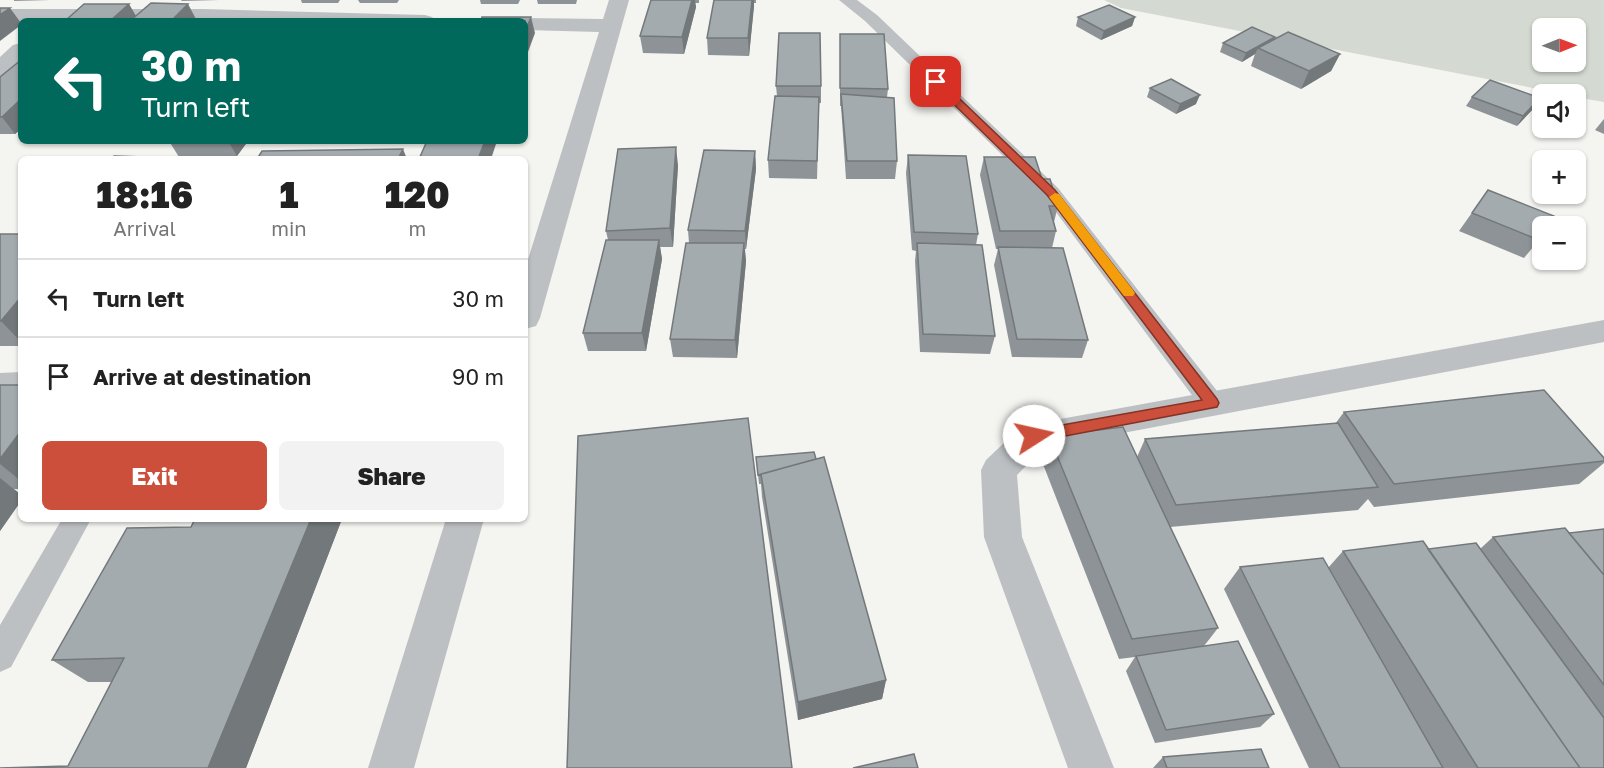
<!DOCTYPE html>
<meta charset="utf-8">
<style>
:root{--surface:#fff;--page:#f2f2f2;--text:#222;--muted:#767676;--line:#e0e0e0;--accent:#cb4f3a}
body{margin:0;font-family:"Golos Text",sans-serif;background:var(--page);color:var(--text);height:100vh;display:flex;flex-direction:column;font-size:22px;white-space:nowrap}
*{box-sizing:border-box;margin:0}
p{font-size:20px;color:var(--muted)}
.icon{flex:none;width:33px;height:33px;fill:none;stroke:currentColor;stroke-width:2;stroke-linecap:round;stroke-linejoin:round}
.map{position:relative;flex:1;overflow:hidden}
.sheet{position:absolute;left:18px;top:156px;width:510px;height:366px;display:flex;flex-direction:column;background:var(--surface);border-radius:9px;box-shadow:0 2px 4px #0004}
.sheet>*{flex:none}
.guide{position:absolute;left:18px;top:18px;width:510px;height:126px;border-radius:9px;box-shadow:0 2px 4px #0004;background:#00695c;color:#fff;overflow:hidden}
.needle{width:39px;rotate:89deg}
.buttons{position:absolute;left:1532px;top:18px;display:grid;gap:12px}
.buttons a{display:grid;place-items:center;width:54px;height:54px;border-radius:9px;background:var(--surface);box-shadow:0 2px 4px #0004;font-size:30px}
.pin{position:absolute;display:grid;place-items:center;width:51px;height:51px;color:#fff;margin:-26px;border-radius:12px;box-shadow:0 3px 9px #0006}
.me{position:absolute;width:66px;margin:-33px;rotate:80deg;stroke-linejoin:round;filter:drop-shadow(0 0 4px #0008)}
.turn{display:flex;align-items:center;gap:21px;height:126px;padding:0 24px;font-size:27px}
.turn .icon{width:78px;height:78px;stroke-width:2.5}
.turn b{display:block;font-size:42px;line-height:51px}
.eta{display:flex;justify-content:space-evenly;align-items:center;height:102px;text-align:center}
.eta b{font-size:36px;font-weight:800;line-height:42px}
.cta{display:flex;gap:12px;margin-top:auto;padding:12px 24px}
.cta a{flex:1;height:69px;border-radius:9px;background:var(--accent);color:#fff;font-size:24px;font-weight:800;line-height:69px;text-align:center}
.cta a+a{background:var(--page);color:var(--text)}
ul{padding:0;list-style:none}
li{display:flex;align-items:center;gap:18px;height:78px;padding:0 24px;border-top:2px solid var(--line)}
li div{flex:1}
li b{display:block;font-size:22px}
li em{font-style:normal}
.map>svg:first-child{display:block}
.green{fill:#d4d9d1;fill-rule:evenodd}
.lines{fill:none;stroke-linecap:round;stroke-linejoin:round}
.lane{fill:#bcc0c2;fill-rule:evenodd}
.street{fill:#bcc0c2;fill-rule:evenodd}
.wall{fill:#8d9396}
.shaded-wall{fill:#73787a}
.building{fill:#a4abaf;stroke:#73787a;stroke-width:1.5}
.route{fill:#cb4f3a;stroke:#843326;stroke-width:1.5}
.slow{fill:#f59e0b}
</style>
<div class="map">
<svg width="1604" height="768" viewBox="0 0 1604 768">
<rect width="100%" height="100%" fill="#f4f4f1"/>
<path class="green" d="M 1104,0 L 1604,0 L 1604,102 L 1575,97 L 1575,94 L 1564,94 L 1121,8 ZM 1542,28 L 1575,28 L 1575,62 L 1542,62 Z"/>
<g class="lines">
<path class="lane" d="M 839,0 L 857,0 L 877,15 L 1058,188 L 1221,396 L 1225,403 L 1221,410 L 1212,413 L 1203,410 L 1044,196 L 865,21 Z
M 21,372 L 21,392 L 0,393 L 0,373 Z
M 62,519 L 91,519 L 11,667 L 0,672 L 0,625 Z"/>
<path class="street" d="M 609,0 L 629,0 L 540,318 L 536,326 L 525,329 L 525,269 L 599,32 L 525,30 L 525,21 L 516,21 L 525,18 L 603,19 Z
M 0,9 L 202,9 L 425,15 L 432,17 L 436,21 L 0,21 Z
M 21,43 L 21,62 L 8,74 L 0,76 L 0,57 L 13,45 Z
M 1604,320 L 1604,342 L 1044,448 L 1017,475 L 1022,537 L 1114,768 L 1068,768 L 984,537 L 981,470 L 986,460 L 1022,426 Z
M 446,519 L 484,519 L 414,768 L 368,768 Z"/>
</g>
<path class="wall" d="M 14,0 L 50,0 L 14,1 Z
M 181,0 L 219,0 L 182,1 Z
M 301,0 L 340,0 L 338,3 L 302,3 Z
M 358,0 L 399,0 L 397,3 L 360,3 Z
M 480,0 L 520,0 L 518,4 L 481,4 Z
M 537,0 L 577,0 L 576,4 L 538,4 Z
M 651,0 L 699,0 L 699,3 L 695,3 L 696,7 L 684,54 L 643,53 L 640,36 Z
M 714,0 L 756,0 L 756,3 L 754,3 L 749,56 L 708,55 L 707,38 Z
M 1078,17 L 1135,17 L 1132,26 L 1101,40 L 1076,26 Z
M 840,34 L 888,89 L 887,97 L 897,161 L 895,179 L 846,179 L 841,106 L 840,106 Z
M 1275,37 L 1274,40 L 1340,54 L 1331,71 L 1301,89 L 1251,66 L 1255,54 L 1242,62 L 1220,52 L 1223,43 Z
M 21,60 L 21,129 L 15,134 L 0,134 L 0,77 Z
M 776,86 L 821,86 L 821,103 L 819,103 L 817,179 L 769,178 L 768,160 L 777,96 Z
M 1150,88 L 1196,104 L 1176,114 L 1147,97 Z
M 1472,97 L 1540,98 L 1534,108 L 1517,126 L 1466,106 Z
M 1604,119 L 1604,134 L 1595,130 Z
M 169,141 L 248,141 L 237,156 L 179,157 Z
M 755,151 L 756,169 L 746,249 L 745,249 L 746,261 L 737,358 L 673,357 L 670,339 L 689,243 L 688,230 Z
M 908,155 L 978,234 L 976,245 L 995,336 L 990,354 L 920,352 L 915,261 L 916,251 L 912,250 L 906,173 Z
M 984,157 L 1042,179 L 1058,206 L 1054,222 L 1056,231 L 1052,248 L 1088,340 L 1082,358 L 1012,357 L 994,265 L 998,249 L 996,249 L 980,175 Z
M 678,165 L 673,247 L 660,247 L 662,259 L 646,351 L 588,351 L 583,333 L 608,240 L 606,231 Z
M 1488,190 L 1539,240 L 1524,258 L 1459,231 Z
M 0,234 L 21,234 L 21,346 L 0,346 Z
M 0,385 L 21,385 L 21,489 L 14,489 L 21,495 L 21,501 L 0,531 Z
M 1344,412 L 1604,458 L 1604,463 L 1579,484 L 1374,507 L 1368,499 L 1358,510 L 1170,527 L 1218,628 L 1204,646 L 1274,714 L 1260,727 L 1155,743 L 1126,671 L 1135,657 L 1119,659 L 1041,459 L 1049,436 L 1137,457 L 1145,439 L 1335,424 Z
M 756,457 L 816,459 L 886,680 L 882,699 L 798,720 L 762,497 L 761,484 L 759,484 Z
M 342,519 L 246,768 L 0,768 L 68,766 L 112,682 L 88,682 L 52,660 L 191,527 Z
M 1604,529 L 1604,768 L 1309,768 L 1224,589 L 1240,567 L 1328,568 L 1343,551 L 1480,549 L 1493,537 L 1569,533 Z
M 1163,757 L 1269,768 L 1153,768 Z"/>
<path class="shaded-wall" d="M 692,0 L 695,0 L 696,7 L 684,54 L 682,37 Z
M 752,0 L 754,0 L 754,7 L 749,56 L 748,38 Z
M 129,4 L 139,21 L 110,21 Z
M 188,4 L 197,21 L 171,21 Z
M 10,8 L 21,23 L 21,25 L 0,41 L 0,15 Z
M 531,17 L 535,33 L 525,60 L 525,32 Z
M 1135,17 L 1132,26 L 1101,40 L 1104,31 Z
M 1275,37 L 1271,46 L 1258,48 L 1255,54 L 1242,62 L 1246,53 Z
M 1340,54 L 1331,71 L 1301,89 L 1309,71 Z
M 1200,95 L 1196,104 L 1176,114 L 1180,104 Z
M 1540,98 L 1534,108 L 1517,126 L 1523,116 Z
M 21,99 L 21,129 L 15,134 L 2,117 Z
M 228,141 L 248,141 L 237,156 Z
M 485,141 L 497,141 L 491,159 L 478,159 Z
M 676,147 L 678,165 L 673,247 L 670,228 Z
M 403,149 L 407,159 L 398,159 Z
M 755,151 L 756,169 L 746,249 L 745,231 Z
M 659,240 L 662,259 L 646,351 L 642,333 Z
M 744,243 L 746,261 L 737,358 L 735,340 Z
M 21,297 L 21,342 L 1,321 Z
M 21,431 L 21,481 L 0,464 L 0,459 Z
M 0,478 L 21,495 L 21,501 L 0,531 Z
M 311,519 L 342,519 L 246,768 L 208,768 Z
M 886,680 L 882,699 L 798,720 L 798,702 Z"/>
<path class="building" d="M 651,0 L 692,0 L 682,37 L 640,36 Z
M 714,0 L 752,0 L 748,38 L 707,38 Z
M 151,3 L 188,4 L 171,21 L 130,21 Z
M 84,4 L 129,4 L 110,21 L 65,21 Z
M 1109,5 L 1135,17 L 1104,31 L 1078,17 Z
M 0,8 L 10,8 L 0,15 Z
M 482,17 L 531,17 L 525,32 L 525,21 L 481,21 Z
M 1252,27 L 1275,37 L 1246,53 L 1223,43 Z
M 1288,32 L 1340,54 L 1309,71 L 1258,48 Z
M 779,33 L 820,33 L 821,86 L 776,86 Z
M 840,34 L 884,34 L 888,89 L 840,88 Z
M 21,60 L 21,99 L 2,117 L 0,117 L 0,77 Z
M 1171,79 L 1200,95 L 1180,104 L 1150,88 Z
M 1490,80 L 1540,98 L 1523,116 L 1472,97 Z
M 841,94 L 894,98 L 897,161 L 847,161 Z
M 775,96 L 819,97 L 817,161 L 768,160 Z
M 427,141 L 485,141 L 478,159 L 419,159 Z
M 676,147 L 670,228 L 606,231 L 618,149 Z
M 403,149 L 398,159 L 257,159 L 262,151 Z
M 704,150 L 755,151 L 745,231 L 688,230 Z
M 908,155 L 966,156 L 978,234 L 914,232 Z
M 114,156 L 206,159 L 112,159 Z
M 984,157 L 1035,157 L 1042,179 L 1050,179 L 1058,206 L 1049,206 L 1056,231 L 1000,231 Z
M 1488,190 L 1554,216 L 1548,226 L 1542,226 L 1542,236 L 1539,240 L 1472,213 Z
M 0,234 L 21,234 L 21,297 L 1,321 L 0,321 Z
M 606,240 L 659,240 L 642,333 L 583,333 Z
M 686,243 L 744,243 L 735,340 L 670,339 Z
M 917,243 L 982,245 L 995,336 L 923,334 Z
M 998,247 L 1063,248 L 1088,340 L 1017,339 Z
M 0,385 L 21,385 L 21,431 L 0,459 Z
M 1544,390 L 1604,458 L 1604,461 L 1394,484 L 1344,412 Z
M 748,418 L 792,768 L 567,768 L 578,436 Z
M 1338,423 L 1378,487 L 1176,505 L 1145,439 Z
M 1123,427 L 1218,628 L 1132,639 L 1049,436 Z
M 814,452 L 816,459 L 758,475 L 756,457 Z
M 824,457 L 886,680 L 798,702 L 761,474 Z
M 195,519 L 311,519 L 208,768 L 0,768 L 68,766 L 124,658 L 52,660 L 127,528 L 191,527 Z
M 1565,528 L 1604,575 L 1604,685 L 1493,537 Z
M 1604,529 L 1604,575 L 1569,533 Z
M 1423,541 L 1580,768 L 1478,768 L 1343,551 Z
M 1476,543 L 1604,718 L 1604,768 L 1580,768 L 1428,549 Z
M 1323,558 L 1443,768 L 1340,768 L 1240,567 Z
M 1238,641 L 1274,714 L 1166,730 L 1136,656 Z
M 1261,749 L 1269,768 L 1167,768 L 1163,757 Z
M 914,754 L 918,768 L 853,768 Z"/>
<path class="route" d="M 933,80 L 940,80 L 1055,190 L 1217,399 L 1219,403 L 1217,407 L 1034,442 L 1029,440 L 1027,436 L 1029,432 L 1034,430 L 1202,400 L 1047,195 L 933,84 Z"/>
<path class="slow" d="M 1055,193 L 1059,194 L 1133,290 L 1135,293 L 1133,296 L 1124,296 L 1049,197 Z"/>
</svg>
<div class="buttons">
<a><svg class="needle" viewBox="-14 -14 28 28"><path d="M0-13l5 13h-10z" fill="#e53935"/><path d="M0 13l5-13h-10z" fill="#767676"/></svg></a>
<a><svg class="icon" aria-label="sound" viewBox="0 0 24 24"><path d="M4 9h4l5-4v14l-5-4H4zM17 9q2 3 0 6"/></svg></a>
<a>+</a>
<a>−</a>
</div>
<div class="pin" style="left:936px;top:82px;background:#d93025"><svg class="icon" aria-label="arrive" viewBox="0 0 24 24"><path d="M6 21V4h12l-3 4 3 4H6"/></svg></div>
<svg class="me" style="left:1034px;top:436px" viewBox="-20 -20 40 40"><circle r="19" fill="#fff"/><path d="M0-13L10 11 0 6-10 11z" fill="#cb4f3a"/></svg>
<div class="guide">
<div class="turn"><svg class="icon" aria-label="left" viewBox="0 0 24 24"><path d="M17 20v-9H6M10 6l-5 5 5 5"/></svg><div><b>30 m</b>Turn left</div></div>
</div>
<section class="sheet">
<div class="eta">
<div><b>18:16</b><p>Arrival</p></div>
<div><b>1</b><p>min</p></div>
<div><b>120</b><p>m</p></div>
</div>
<ul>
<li><svg class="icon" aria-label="left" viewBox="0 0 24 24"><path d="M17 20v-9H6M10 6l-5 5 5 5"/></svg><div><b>Turn left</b></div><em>30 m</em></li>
<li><svg class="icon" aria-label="arrive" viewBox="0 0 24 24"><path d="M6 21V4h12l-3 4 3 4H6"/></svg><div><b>Arrive at destination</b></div><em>90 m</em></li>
</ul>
<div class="cta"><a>Exit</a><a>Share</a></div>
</section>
</div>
